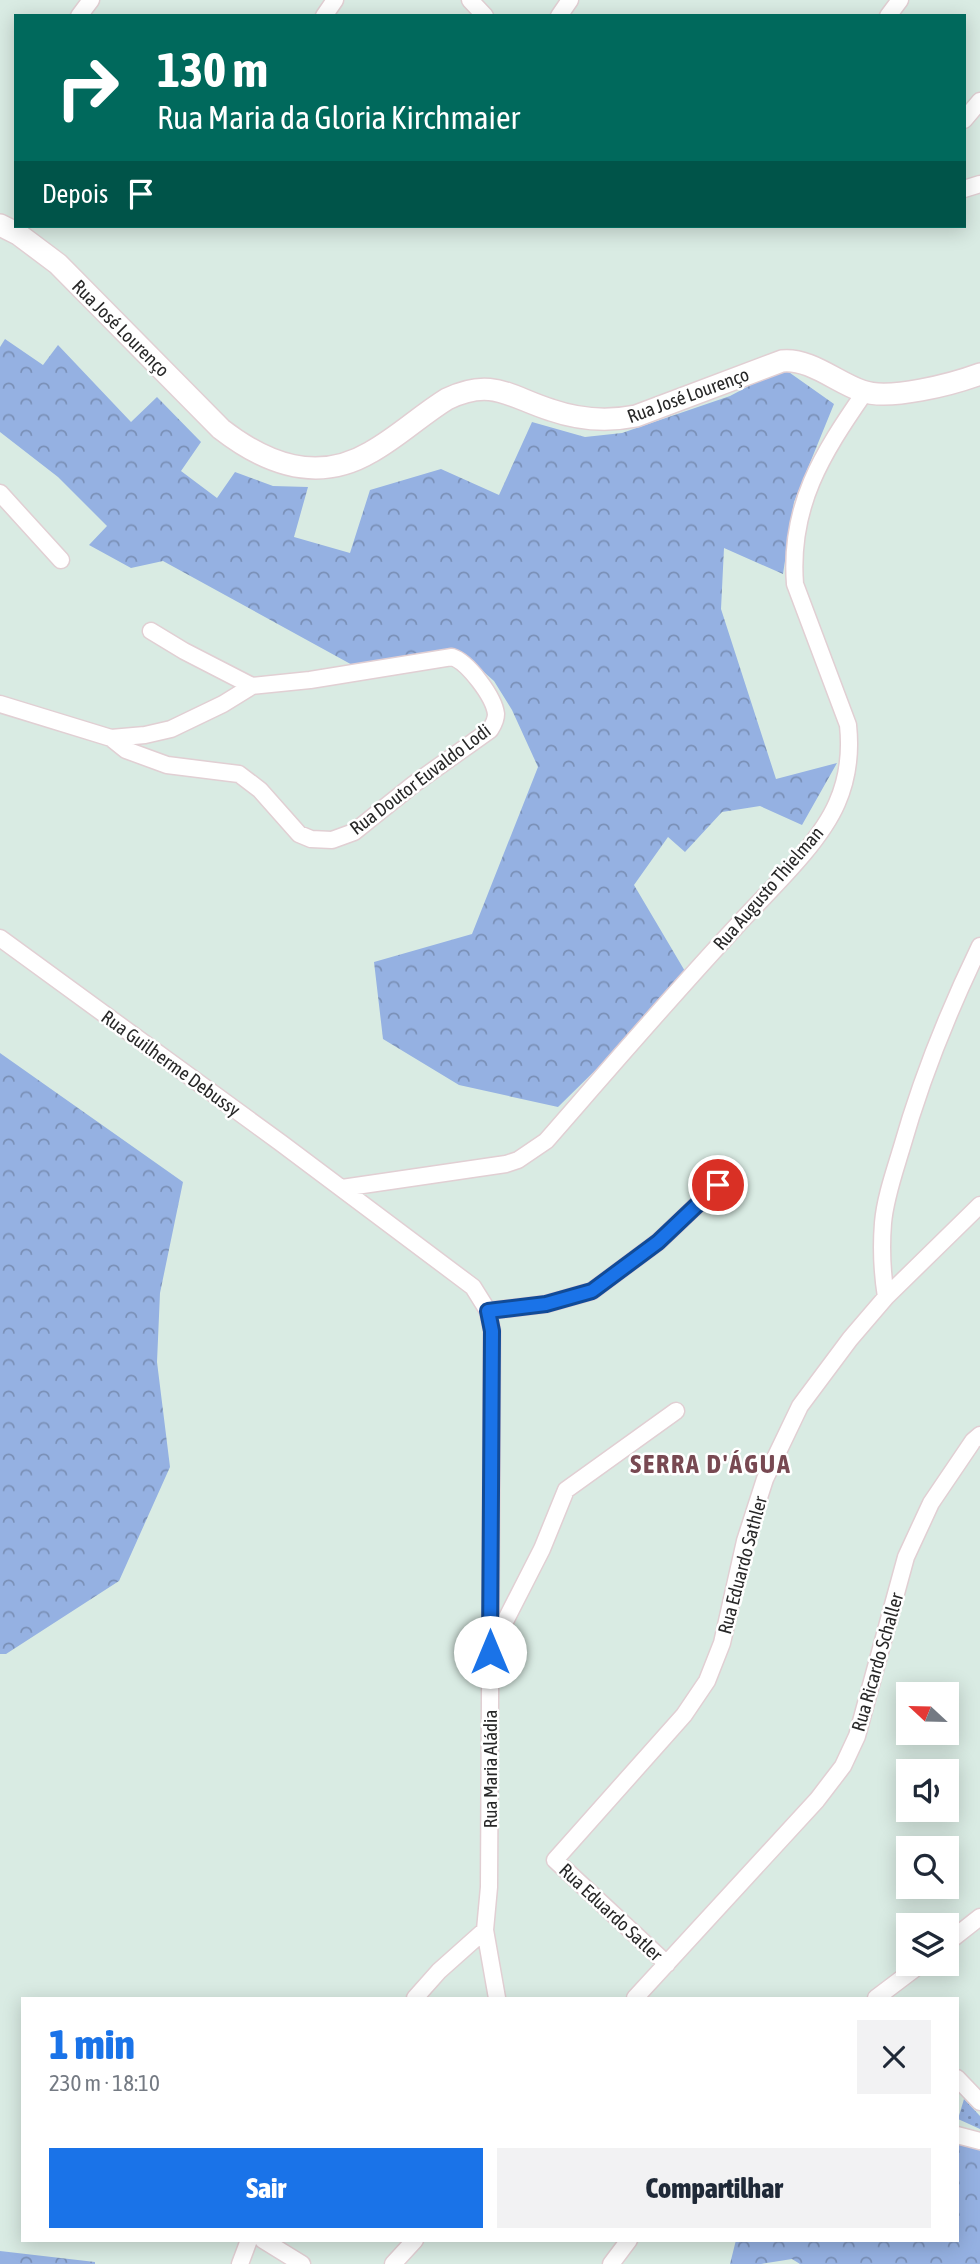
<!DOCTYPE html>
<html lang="pt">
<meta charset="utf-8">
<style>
:root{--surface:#fff;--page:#f2f2f3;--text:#1f2937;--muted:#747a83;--accent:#1a73e8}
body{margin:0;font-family:"Asap Condensed",sans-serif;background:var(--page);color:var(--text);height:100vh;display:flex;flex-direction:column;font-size:26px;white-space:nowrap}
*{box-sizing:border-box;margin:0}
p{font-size:23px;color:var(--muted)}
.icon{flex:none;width:38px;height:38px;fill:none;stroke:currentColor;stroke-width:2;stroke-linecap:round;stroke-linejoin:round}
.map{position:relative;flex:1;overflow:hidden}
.panel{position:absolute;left:21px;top:1997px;width:938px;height:245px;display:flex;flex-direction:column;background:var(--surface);border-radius:0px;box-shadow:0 4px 18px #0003}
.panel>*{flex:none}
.top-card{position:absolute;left:14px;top:14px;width:952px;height:214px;border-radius:0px;box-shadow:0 4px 18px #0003;background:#00695c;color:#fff;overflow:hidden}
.needle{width:46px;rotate:292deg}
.fabs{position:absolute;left:896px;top:1682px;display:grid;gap:14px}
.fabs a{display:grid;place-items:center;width:63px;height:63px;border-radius:0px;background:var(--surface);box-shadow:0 4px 18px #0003;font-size:35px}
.pin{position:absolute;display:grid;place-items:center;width:60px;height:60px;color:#fff;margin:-30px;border:4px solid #fff;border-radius:50%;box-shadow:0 2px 7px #0007}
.me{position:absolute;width:77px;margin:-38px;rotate:0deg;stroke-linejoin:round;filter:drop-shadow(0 0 5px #0008)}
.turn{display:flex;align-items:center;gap:24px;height:147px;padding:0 28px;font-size:32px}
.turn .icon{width:91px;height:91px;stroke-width:2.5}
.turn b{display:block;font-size:49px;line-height:60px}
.then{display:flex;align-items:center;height:66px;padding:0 28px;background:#0003;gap:14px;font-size:26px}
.round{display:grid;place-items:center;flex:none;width:74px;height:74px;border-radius:0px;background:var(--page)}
.overview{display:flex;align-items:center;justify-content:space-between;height:119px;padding:0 28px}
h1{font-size:42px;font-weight:800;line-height:52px;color:var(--accent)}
.button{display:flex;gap:14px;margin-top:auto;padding:14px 28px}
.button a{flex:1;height:80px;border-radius:0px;background:var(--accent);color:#fff;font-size:28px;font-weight:800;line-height:80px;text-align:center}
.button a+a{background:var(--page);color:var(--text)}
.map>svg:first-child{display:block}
.grass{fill:url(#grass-dots)}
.forest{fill:url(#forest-crowns)}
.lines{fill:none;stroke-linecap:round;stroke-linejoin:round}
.street-casing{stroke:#e1cfd3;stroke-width:19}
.secondary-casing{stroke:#e1cfd3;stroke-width:24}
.street{stroke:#fff;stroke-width:16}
.secondary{stroke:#fff;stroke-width:21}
.route-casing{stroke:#114b97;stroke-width:18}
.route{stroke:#1a73e8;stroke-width:12}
.labels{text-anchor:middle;stroke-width:5;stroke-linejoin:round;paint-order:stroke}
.street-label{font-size:19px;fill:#282828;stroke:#fff}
.district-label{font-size:26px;font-weight:bold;letter-spacing:2px;fill:#784952;stroke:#fff}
</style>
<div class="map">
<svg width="980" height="2264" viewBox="0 0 980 2264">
<defs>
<pattern id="grass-dots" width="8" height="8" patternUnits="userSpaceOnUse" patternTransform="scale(1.75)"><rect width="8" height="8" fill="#95b1e2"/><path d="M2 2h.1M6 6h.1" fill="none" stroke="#7a90b7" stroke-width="1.8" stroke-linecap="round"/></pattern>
<pattern id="forest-crowns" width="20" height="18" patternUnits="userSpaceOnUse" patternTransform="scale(1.75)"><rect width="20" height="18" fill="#95b1e2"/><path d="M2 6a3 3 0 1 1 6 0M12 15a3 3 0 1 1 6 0" fill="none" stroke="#7a90b7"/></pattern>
</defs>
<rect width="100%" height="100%" fill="#d9ebe3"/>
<path class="grass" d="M 964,2099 L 980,2116 L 980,2129 L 958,2119 Z"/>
<path class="forest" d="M 5,339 L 43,365 L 58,345 L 131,422 L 157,397 L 201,442 L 181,471 L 217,498 L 235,472 L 273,486 L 308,487 L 294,537 L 350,553 L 370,490 L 441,469 L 499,495 L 532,422 L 585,437 L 622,433 L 730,396 L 783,368 L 834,404 L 794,502 L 783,574 L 724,548 L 721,609 L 776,779 L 837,763 L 802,825 L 760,806 L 722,812 L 685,852 L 668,837 L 634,885 L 689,978 L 558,1107 L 459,1085 L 383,1039 L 374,962 L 472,934 L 538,767 L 512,710 L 494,681 L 459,650 L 356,667 L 163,561 L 131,568 L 89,545 L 107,526 L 58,477 L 0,432 L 0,347 Z
M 0,1053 L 183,1182 L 160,1293 L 157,1362 L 170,1467 L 119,1581 L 6,1654 L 0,1654 Z
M 957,2142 L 974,2143 L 980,2151 L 980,2264 L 800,2264 L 792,2259 L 761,2264 L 730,2264 L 736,2240 L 957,2240 Z
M 0,2251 L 95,2262 L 95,2264 L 0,2264 Z"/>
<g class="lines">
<g class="street-casing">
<path id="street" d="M 470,0 L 485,16
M 79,16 L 91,0
M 324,16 L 335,0
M 559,16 L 570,0
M 888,16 L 900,0
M 964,120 L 980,101
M 964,189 L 980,184
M 0,493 L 61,560
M 151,631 L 184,651 L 252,686
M 0,704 L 111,738 L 145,735 L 171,729 L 223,704 L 252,686 L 310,680 L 452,657 C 468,662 494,697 496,714 C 496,721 493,725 490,730 L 414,784 L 354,832 L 332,840 L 311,839 L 299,834 L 260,790 L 239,774 L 167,765 L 126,750 L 111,738
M 0,938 L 281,1143 L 473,1287 L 488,1311 L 492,1331 L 489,1887 L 485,1930 L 497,1998
M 342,1188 L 506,1164 L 518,1160 L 546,1141 C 608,1070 669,999 733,930 C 765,894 818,847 837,803 C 848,778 851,753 848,725 L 795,584 C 789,506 822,454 865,392
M 886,1297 C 882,1272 881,1248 883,1223 C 885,1199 894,1173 901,1150 C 921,1079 948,1012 980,946
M 488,1311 L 546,1304 L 592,1291 L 658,1242 L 718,1185
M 492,1647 L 542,1549 L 566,1490 L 676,1411
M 947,1943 L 980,1917
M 667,1964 L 555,1860 L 684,1715 L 707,1681 L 722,1643 L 745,1541 L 765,1479 L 800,1406 L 850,1339 L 886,1297 L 980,1205
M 415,1998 L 439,1971 L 485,1930
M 635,1998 L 817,1800 L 843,1766 L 857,1736 L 906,1557 L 931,1503 L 973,1441 L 980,1435
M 876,1998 L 921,1964
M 957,2078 L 980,2102
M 957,2135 L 980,2141
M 263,2240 L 302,2264
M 240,2264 L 249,2240
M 393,2264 L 415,2240
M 611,2264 L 629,2240"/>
</g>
<g class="secondary-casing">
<path id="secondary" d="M 0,225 L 18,234 L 58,264 L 221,429 C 266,464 317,484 371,452 C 398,437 421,415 447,399 C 492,377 510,397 551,410 C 580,420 606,422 636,416 L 782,361 C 810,358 836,382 862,391 C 889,401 953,384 980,374"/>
</g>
<use href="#street" class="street"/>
<use href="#secondary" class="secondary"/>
</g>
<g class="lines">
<g class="route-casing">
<path id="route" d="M 490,1652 L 492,1331 L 488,1311 L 546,1304 L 592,1291 L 658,1242 L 718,1185"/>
</g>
<use href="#route" class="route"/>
</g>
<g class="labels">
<g class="street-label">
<text transform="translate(121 328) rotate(45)" y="7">Rua José Lourenço</text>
<text transform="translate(688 395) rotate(-20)" y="7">Rua José Lourenço</text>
<text transform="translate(420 779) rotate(-37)" y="7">Rua Doutor Euvaldo Lodi</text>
<text transform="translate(768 888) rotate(-49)" y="7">Rua Augusto Thielman</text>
<text transform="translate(171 1063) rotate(36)" y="7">Rua Guilherme Debussy</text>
<text transform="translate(742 1565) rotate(-75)" y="7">Rua Eduardo Sathler</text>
<text transform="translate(877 1662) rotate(-74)" y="7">Rua Ricardo Schaller</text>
<text transform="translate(490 1769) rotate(-90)" y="7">Rua Maria Aládia</text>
<text transform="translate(611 1912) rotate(43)" y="7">Rua Eduardo Satler</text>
</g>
<g class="district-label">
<text x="711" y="1473">SERRA D'ÁGUA</text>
</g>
</g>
</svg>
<div class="fabs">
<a><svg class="needle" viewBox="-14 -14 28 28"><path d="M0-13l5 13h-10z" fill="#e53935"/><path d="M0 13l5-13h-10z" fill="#747a83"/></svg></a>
<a><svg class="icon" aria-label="sound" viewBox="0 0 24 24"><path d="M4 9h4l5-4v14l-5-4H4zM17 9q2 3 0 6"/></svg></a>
<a><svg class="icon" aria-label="search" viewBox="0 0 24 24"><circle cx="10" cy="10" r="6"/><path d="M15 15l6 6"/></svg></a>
<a><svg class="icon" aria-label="layers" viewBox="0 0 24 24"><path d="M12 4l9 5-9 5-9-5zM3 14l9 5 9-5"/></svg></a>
</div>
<div class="pin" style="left:718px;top:1185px;background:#d93025"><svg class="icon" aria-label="arrive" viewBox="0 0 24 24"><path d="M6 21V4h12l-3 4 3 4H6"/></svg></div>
<svg class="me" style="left:490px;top:1652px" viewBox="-20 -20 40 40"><circle r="19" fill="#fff"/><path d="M0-13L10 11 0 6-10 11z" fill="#1a73e8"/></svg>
<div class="top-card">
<div class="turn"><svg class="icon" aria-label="right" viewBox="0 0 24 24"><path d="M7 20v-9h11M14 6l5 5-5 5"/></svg><div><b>130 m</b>Rua Maria da Gloria Kirchmaier</div></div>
<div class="then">Depois<svg class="icon" aria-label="arrive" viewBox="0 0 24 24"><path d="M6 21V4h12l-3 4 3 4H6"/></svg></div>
</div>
<section class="panel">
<div class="overview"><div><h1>1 min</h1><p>230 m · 18:10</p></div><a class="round"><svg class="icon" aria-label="close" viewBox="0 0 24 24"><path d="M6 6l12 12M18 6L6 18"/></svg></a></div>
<div class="button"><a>Sair</a><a>Compartilhar</a></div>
</section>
</div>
